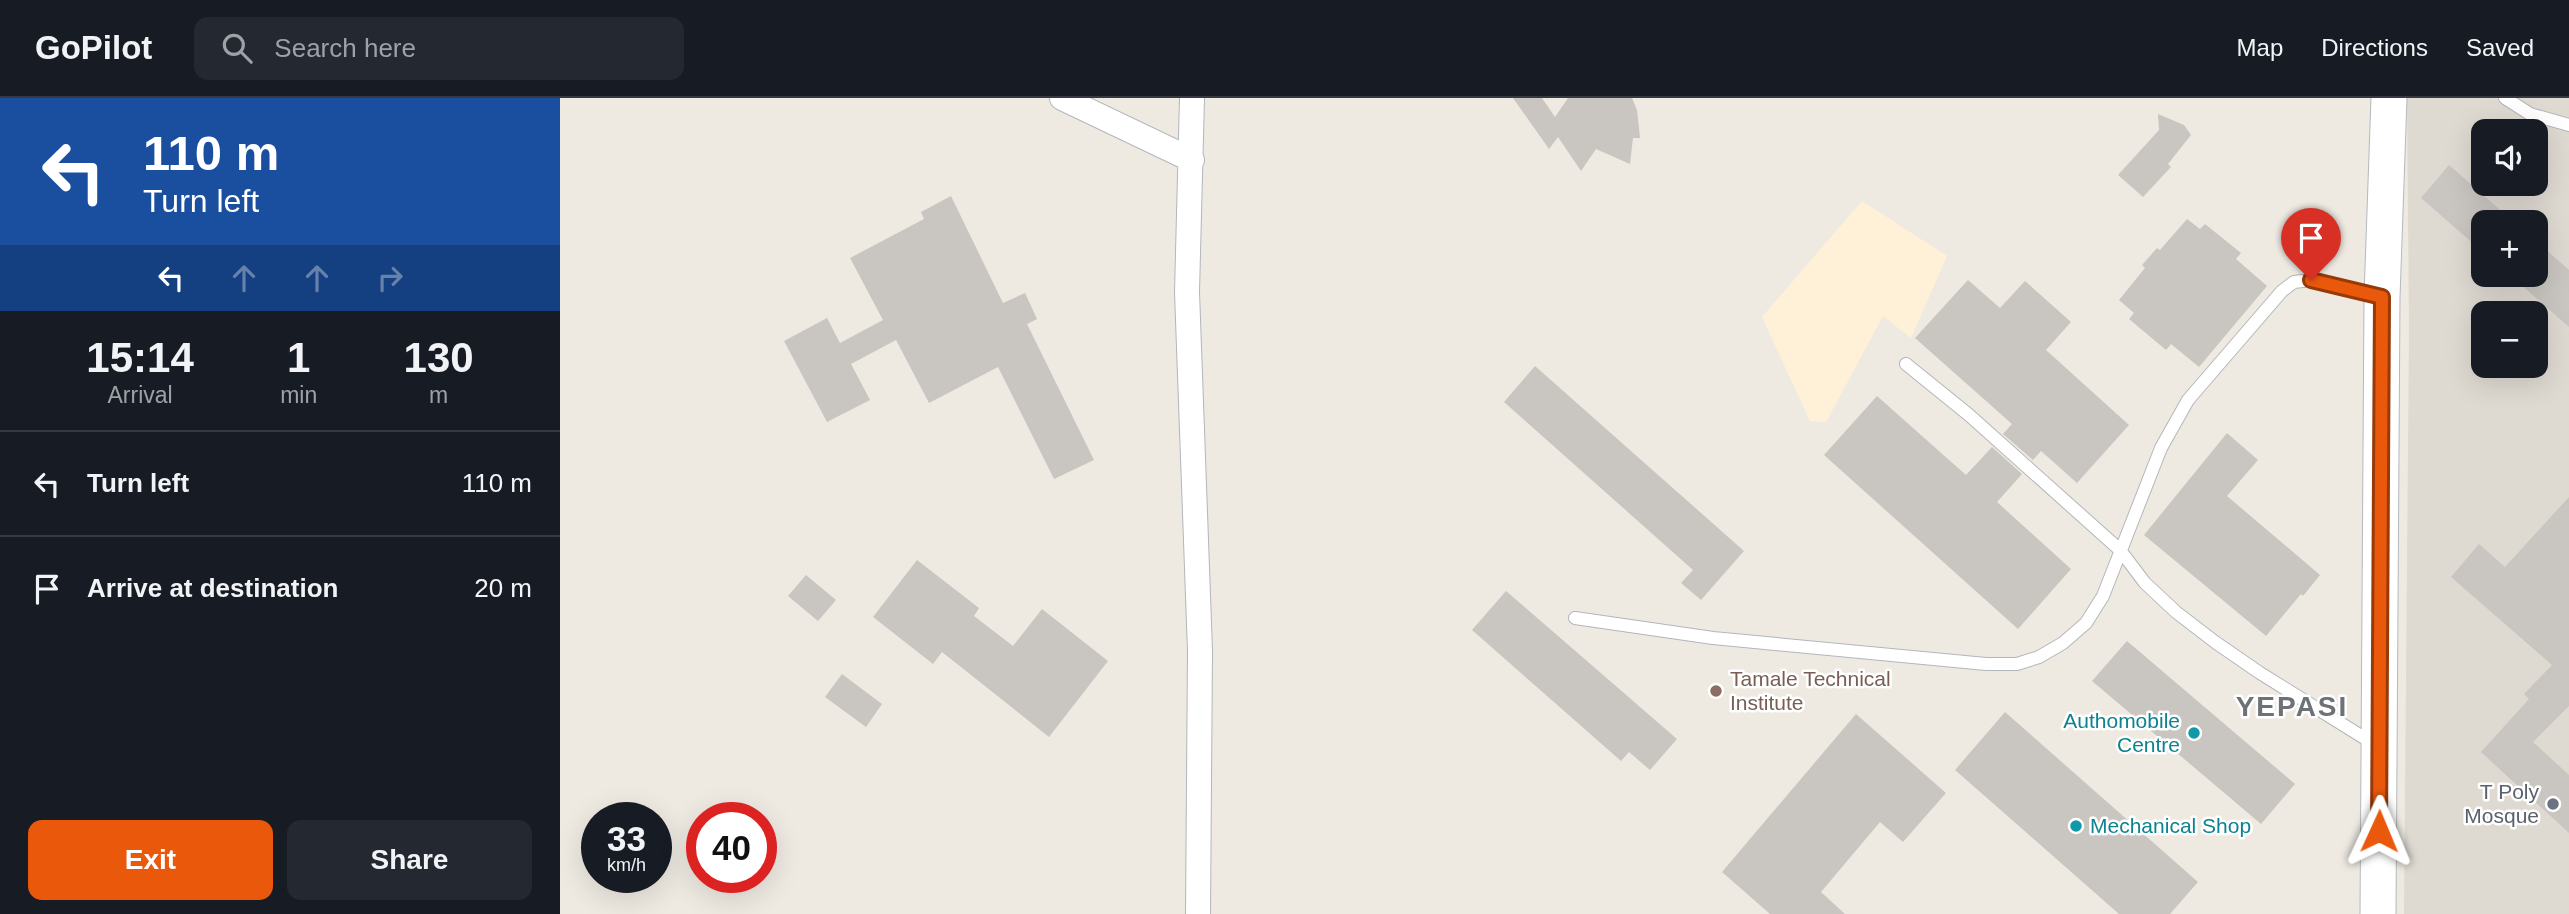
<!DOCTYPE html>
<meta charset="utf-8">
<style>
:root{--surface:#171b24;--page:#242831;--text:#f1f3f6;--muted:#9ea1a6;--line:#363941;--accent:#ea580c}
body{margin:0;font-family:Helvetica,sans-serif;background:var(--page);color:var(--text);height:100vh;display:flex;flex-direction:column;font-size:26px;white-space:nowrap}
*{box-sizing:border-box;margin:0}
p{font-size:23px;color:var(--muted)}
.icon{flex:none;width:38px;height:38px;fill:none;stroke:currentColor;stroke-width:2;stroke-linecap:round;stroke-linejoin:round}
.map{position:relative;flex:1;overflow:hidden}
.details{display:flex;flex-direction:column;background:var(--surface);width:560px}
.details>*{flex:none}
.guide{background:#1a4fa0;color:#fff;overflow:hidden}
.controls{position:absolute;left:1911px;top:21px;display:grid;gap:14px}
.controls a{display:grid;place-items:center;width:77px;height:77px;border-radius:14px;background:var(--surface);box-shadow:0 7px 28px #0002;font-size:35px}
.speed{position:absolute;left:21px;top:704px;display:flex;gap:14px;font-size:35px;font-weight:700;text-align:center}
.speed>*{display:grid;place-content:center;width:91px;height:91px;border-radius:50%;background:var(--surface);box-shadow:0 7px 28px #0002;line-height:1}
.speed small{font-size:18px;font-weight:400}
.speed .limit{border:10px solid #d22;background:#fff;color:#111}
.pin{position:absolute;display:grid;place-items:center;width:60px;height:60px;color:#fff;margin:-72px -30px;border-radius:50% 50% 50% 0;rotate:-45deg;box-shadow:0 0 7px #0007}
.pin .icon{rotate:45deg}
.me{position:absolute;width:77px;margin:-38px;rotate:1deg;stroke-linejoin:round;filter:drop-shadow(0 0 5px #0008)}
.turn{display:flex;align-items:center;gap:24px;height:147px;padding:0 28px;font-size:32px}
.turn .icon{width:91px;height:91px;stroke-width:2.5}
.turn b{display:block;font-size:49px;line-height:60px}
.lanes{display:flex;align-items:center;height:66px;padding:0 28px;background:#0003;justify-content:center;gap:35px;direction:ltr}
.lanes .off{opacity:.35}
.eta{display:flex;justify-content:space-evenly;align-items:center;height:119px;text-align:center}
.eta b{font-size:42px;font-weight:700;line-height:49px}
.button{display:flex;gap:14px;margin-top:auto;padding:14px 28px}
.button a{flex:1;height:80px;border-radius:14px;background:var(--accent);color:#fff;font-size:28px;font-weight:700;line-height:80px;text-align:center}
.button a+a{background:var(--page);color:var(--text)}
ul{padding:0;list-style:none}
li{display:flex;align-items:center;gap:21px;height:105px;padding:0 28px;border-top:2px solid var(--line)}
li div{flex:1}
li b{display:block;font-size:26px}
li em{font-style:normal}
header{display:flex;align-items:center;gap:42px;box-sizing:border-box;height:98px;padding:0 35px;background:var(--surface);border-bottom:2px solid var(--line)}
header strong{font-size:33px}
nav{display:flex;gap:38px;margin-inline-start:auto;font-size:24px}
.search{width:490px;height:63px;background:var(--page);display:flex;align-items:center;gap:18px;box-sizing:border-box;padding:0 24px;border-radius:14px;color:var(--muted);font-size:26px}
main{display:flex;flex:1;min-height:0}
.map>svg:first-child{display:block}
.commercial{fill:#fff1d7}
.education{fill:#ded9d1;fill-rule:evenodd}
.building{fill:#c9c5c0}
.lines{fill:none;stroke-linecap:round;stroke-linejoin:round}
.lane-casing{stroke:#b3b6ba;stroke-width:14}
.street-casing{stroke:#b3b6ba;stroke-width:26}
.secondary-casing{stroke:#b4b9bd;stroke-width:37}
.lane{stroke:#fff;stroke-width:12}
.street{stroke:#fff;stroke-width:24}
.secondary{stroke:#fff;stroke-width:35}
.route-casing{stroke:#983908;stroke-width:18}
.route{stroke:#ea580c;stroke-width:12}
.education-dot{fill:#8d6e63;stroke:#fff;stroke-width:2.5}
.culture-dot{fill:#0f9aa8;stroke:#fff;stroke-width:2.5}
.worship-dot{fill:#6b7280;stroke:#fff;stroke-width:2.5}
.labels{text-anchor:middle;stroke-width:5;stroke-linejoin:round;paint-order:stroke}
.education-label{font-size:21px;fill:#785e54;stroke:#fff;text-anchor:start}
.culture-label{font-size:21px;fill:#0d838f;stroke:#fff;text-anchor:end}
.worship-label{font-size:21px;fill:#5b616d;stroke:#fff;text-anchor:end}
.district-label{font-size:28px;font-weight:bold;letter-spacing:2px;fill:#6c7276;stroke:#fff}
</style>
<header>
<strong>GoPilot</strong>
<div class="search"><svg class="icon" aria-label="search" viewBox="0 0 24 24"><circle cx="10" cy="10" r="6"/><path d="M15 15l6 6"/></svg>Search here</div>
<nav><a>Map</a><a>Directions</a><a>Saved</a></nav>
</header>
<main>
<section class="details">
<div class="guide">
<div class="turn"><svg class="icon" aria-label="left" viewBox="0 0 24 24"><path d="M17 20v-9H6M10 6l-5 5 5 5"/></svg><div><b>110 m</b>Turn left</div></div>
<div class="lanes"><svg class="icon" aria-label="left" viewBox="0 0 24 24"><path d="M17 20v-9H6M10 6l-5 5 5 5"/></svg><svg class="icon off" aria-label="ahead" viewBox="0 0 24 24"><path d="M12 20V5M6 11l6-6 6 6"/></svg><svg class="icon off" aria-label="ahead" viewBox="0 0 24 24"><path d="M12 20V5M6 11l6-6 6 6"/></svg><svg class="icon off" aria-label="right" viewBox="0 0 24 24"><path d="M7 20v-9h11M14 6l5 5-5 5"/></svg></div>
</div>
<div class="eta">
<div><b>15:14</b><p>Arrival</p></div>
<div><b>1</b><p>min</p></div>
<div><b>130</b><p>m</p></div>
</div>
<ul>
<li><svg class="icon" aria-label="left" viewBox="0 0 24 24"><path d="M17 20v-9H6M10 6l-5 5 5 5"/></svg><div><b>Turn left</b></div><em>110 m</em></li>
<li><svg class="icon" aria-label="arrive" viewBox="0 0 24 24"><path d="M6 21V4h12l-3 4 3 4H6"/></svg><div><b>Arrive at destination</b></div><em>20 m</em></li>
</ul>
<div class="button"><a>Exit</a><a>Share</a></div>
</section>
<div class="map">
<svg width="2009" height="816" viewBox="0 0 2009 816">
<rect width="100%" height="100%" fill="#eeeae2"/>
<path class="commercial" d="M 1302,103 L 1387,158 L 1351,240 L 1323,218 L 1266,324 L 1250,323 L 1202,219 Z"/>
<path class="education" d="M 1847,0 L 2009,0 L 2009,816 L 1844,816 L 1849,233 ZM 1923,33 L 1976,33 L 1976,86 L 1923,86 ZM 1923,124 L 1976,124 L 1976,177 L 1923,177 ZM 1923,215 L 1976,215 L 1976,268 L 1923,268 Z"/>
<path class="building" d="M 953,0 L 982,0 L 995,19 L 1008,0 L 1072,0 L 1077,12 L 1080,40 L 1073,40 L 1070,66 L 1036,51 L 1021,73 L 998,39 L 989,51 Z
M 1598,16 L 1624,27 L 1631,37 L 1608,66 L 1611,69 L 1583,99 L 1558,77 L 1599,32 Z
M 1889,67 L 1954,124 L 1923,124 L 1923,154 L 1861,100 Z
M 391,98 L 443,205 L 465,195 L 477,221 L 467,226 L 534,362 L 494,381 L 438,269 L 369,305 L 336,242 L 291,266 L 310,302 L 267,324 L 224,243 L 267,220 L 280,245 L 323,222 L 290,160 L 364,121 L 361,114 Z
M 1627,121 L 1640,131 L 1645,126 L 1681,155 L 1676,161 L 1707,188 L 1639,269 L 1611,246 L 1606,252 L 1569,221 L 1574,215 L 1559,202 L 1585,170 L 1582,167 L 1597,150 L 1600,152 Z
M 1976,143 L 2009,172 L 2009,229 L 1950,177 L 1976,177 Z
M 1408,182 L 1440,210 L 1465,183 L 1511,224 L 1486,252 L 1569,327 L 1517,385 L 1481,353 L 1473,362 L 1443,336 L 1452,326 L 1355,240 Z
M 975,268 L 1184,453 L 1141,502 L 1121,485 L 1133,472 L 944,304 Z
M 1317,298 L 1406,377 L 1432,349 L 1462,376 L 1437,404 L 1511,471 L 1458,531 L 1264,357 Z
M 1667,335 L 1698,362 L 1667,398 L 1760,477 L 1743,498 L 1741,496 L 1706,538 L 1584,437 Z
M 2009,399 L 2009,608 L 1973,644 L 2009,677 L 2009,735 L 1921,654 L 1969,601 L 1964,596 L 1992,567 L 1891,479 L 1919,446 L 1945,469 Z
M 357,462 L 419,510 L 414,518 L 453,548 L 482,511 L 548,563 L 489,639 L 382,554 L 373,566 L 313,519 Z
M 246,477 L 276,502 L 258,523 L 228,498 Z
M 946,493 L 1117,641 L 1090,672 L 1069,654 L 1061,663 L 912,532 Z
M 1567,543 L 1735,686 L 1701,726 L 1532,583 Z
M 282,576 L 322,606 L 306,629 L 265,599 Z
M 1445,614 L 1638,784 L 1610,816 L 1559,816 L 1395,672 Z
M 1296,616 L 1386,695 L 1343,744 L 1320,724 L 1261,794 L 1285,816 L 1210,816 L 1162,774 Z"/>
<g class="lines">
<g class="lane-casing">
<path id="lane" d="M 1945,0 L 1970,16 L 2009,27
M 1346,266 L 1409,317 L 1560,452 L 1585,485 L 1616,514 L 1655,544 L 1700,575 L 1814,646
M 1015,520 L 1153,540 L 1426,566 L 1457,566 L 1479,559 L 1503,545 L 1526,525 L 1543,498 L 1601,350 L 1628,302 L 1722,193 L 1734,184 L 1751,182 L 1820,199"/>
</g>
<g class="street-casing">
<path id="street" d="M 502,0 L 632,62
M 632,0 L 627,194 L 640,553 L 638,816"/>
</g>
<g class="secondary-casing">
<path id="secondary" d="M 1818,816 L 1822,199 L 1829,0"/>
</g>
<use href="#lane" class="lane"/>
<use href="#street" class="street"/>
<use href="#secondary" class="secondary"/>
</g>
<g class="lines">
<g class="route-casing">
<path id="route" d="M 1751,182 L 1822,199 L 1819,733"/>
</g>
<use href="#route" class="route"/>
</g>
<circle class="education-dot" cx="1156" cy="593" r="7"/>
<g class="culture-dot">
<circle cx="1634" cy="635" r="7"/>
<circle cx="1516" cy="728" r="7"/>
</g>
<circle class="worship-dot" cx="1993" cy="706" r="7"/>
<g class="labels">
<g class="education-label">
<text x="1170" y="588">Tamale Technical<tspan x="1170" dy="24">Institute</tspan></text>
</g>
<g class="culture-label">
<text x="1620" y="630">Authomobile<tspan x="1620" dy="24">Centre</tspan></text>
<text x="1530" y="735" text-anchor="start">Mechanical Shop</text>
</g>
<g class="worship-label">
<text x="1979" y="701">T Poly<tspan x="1979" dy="24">Mosque</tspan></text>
</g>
<g class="district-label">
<text x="1732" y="618">YEPASI</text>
</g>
</g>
</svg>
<div class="controls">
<a><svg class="icon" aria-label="sound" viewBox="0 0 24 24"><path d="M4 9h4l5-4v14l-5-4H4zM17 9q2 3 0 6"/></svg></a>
<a>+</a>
<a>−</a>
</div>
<div class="speed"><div>33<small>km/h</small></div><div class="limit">40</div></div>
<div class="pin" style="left:1751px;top:182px;background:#d93025"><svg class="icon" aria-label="arrive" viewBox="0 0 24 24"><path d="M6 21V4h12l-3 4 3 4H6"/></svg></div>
<svg class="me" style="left:1819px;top:733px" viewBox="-20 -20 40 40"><path d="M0-17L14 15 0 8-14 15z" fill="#ea580c" stroke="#fff" stroke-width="4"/></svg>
</div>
</main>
